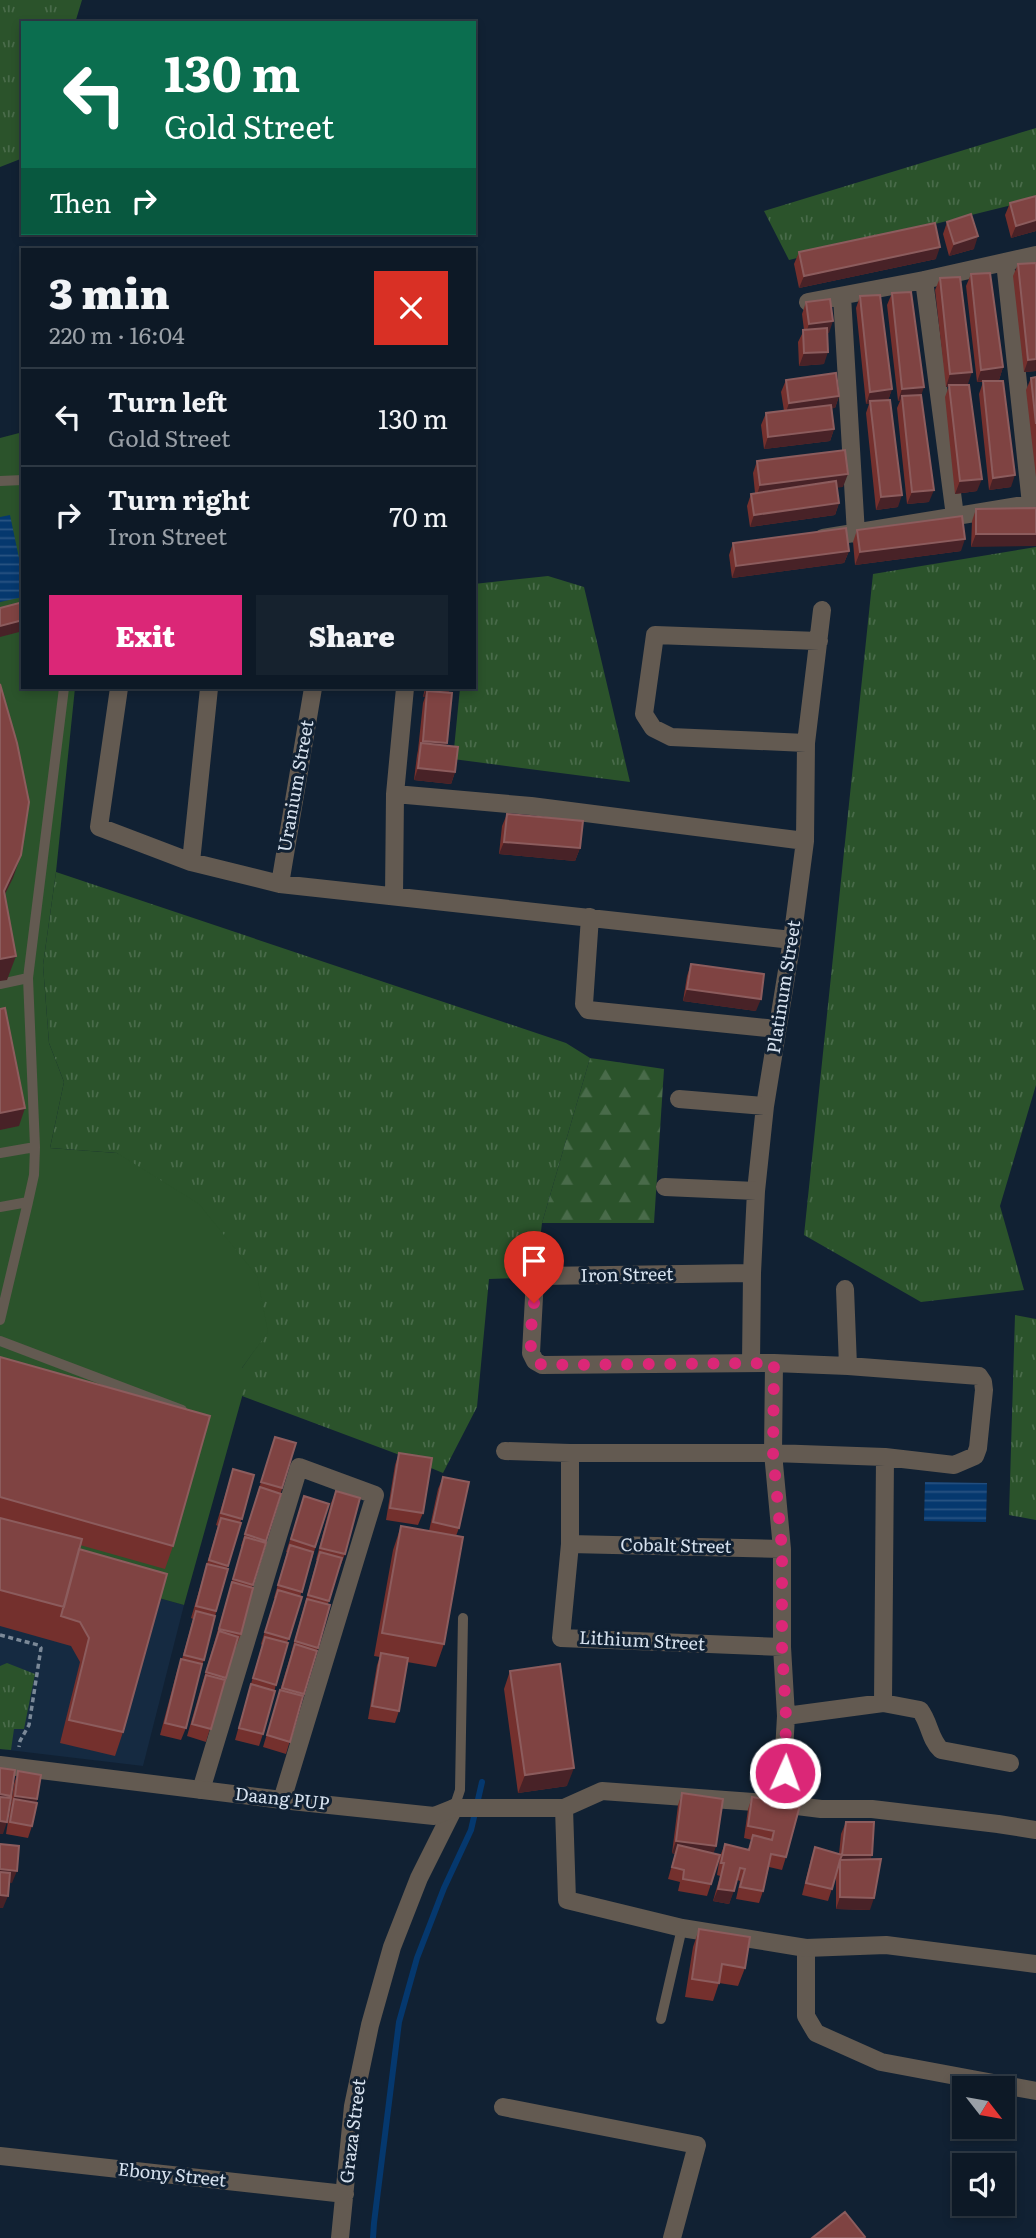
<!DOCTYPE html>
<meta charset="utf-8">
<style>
:root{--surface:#0d1926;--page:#16222e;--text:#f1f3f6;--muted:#9aa0a7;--line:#2d3843;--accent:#db2777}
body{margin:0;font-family:Literata,serif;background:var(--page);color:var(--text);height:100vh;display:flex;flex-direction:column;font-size:26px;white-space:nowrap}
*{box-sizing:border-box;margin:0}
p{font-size:23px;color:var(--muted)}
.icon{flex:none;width:38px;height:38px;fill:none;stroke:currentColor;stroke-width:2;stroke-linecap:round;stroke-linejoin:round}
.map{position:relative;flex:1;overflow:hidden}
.panel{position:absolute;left:21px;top:248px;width:455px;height:441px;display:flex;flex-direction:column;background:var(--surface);border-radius:0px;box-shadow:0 4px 10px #0003,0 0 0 2px var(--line)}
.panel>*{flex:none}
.hud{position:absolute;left:21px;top:21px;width:455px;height:214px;border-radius:0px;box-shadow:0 4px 10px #0003,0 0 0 2px var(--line);background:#0b6e4f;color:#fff;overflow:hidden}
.needle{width:46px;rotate:121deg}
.buttons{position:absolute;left:952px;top:2076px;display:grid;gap:14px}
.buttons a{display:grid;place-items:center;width:63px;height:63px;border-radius:0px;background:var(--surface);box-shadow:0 4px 10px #0003,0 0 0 2px var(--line);font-size:35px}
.pin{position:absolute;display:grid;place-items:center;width:60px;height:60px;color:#fff;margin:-72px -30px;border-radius:50% 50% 50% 0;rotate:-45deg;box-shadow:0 0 7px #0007}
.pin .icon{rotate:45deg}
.me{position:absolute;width:77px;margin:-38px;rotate:2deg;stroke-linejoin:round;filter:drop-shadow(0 0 5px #0008)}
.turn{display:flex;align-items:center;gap:24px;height:147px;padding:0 28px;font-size:32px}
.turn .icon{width:91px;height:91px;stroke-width:2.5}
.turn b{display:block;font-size:49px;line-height:60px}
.then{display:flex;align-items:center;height:66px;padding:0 28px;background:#0003;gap:14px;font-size:26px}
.round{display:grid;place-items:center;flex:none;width:74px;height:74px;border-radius:0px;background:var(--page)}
.overview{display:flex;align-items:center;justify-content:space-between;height:119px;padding:0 28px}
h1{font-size:42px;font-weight:800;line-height:52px}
.action{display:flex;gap:14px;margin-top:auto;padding:14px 28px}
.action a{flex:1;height:80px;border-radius:0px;background:var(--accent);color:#fff;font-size:28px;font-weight:800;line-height:80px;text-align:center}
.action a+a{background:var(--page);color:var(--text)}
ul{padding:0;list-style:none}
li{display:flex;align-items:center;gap:21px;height:98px;padding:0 28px;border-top:2px solid var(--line)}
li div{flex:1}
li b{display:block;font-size:26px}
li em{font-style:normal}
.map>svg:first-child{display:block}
.built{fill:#152a41}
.grass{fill:url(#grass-tufts)}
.forest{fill:url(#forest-firs)}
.garden{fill:#2b532b}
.water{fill:url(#water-rules)}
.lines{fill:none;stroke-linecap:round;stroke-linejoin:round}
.stream{stroke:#05386e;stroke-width:6}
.path{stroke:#7b8998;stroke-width:3.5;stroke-dasharray:5 3.5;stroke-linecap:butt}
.service{stroke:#635a51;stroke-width:10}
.minor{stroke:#635a51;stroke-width:18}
.tertiary{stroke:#635a51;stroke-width:18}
.wall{fill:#74302d}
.shaded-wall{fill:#482227}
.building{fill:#7f4342;stroke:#8c5c5d;stroke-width:2}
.route{stroke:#db2777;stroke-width:12;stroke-dasharray:0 21.6}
.labels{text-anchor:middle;stroke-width:6;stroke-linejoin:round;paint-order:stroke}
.street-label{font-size:18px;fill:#d6e1ee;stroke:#112133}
</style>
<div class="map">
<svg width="1036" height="2238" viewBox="0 0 1036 2238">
<defs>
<pattern id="grass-tufts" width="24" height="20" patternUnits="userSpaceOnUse" patternTransform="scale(1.75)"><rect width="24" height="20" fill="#2b532b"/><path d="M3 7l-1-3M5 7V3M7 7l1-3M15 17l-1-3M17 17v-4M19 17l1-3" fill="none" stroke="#496b4a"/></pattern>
<pattern id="forest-firs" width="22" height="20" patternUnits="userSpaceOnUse" patternTransform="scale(1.75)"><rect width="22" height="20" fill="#2b532b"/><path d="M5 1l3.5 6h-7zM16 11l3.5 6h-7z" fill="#496b4a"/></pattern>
<pattern id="water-rules" width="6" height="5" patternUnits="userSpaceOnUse" patternTransform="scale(1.75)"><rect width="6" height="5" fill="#05386e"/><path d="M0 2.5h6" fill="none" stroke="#295483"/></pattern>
</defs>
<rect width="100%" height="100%" fill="#112133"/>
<path class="built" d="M 0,1554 L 184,1605 L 143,1766 L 0,1749 Z"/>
<path class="grass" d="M 0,0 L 82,0 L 75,23 L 23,23 L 23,158 L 0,167 Z
M 1036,128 L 1036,199 L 789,260 L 764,211 Z
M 1036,547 L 1036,1085 L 1000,1206 L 1024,1290 L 921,1302 L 804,1235 L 873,574 Z
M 548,576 L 584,587 L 630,782 L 453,759 L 460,688 L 474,688 L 474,584 Z
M 56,872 L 566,1043 L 590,1058 L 542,1223 L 537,1265 L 521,1278 L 489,1279 L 477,1407 L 443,1473 L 397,1454 L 242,1396 L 242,1368 L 267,1332 L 117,1153 L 50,1148 L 64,1082 L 49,1043 L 43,965 Z
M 1015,1315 L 1036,1319 L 1036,1520 L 1009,1515 Z
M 7,1663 L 35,1674 L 24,1729 L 14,1729 L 11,1750 L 0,1749 L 0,1666 Z"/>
<path class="forest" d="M 590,1058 L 664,1069 L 654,1223 L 542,1223 Z"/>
<path class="garden" d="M 23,432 L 23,688 L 75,688 L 56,872 L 43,965 L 49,1043 L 64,1082 L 50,1148 L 117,1153 L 199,1204 L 257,1276 L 268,1332 L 242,1368 L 242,1397 L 184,1605 L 0,1554 L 0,438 Z"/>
<path class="water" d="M 10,515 L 23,577 L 23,597 L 0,602 L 0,517 Z
M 925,1482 L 987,1483 L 986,1522 L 924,1521 Z"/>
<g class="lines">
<path class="stream" d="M 373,2238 L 374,2223 L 399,2022 L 417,1958 L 444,1888 L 471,1830 L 482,1782"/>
<path class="path" d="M 0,1635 L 38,1645 L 41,1648 L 29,1725 L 20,1741 L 19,1747"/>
<path class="service" d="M 0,481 L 23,480
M 0,984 L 28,978 L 64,688
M 0,1153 L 35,1147
M 0,1207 L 28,1202 L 34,1175 L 35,1147 L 28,978
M 0,1320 L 28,1202
M 0,1341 L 182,1410
M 454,1808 L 460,1790 L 463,1618
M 661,2019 L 682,1928"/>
<path class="minor" d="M 1005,262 L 1031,504
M 924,280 L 955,516
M 842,296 L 856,534
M 808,302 L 924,280 L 1036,255
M 823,538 L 1036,503
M 119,688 L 99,827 L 191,862 L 280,884 L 792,940
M 806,743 L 671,737 L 653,728 L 644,714 L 655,635 L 819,641
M 395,794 L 531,806 L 805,841
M 191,862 L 209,688
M 280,884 L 313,688
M 394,896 L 395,794 L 405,688
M 590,917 L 584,1004 L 588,1010 L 777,1029
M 679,1099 L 765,1106
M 665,1187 L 756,1191
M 752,1273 L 539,1276 L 535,1278 L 531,1353 L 535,1361 L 542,1365 L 774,1363 L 848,1366 L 845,1289
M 751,1363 L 752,1273 L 756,1191 L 765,1106 L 792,940 L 805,841 L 806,743 L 822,610
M 774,1363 L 773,1453 L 782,1549 L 782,1647 L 786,1716 L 781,1804
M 505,1451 L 570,1453 L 773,1453 L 885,1457 L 954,1465 L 975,1456 L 978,1448 L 984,1390 L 983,1382 L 979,1376 L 848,1366
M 570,1453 L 570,1544 L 561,1638 L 782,1647
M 570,1544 L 782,1549
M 883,1703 L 885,1457
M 786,1716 L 883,1703 L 920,1710 C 930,1723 929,1738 941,1750 L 1010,1763
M 201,1790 L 299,1467 L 375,1495 L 282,1800
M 806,1948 L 806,2016 L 816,2033 L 881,2062 L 1036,2091
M 503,2107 L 697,2145 L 672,2238
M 0,2156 L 345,2194
M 340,2238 L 353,2106 L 370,2025 L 392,1947 L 419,1878 L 454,1808"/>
<path class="tertiary" d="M 0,1765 L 282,1800 L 434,1816 L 454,1808 L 564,1808 L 602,1791 L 781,1804 L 821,1809 L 872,1809 L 998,1824 L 1036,1830
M 564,1808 L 567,1900 L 682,1928 L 806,1948 L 886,1945 L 1036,1964"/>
</g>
<path class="wall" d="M 1036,196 L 1036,231 L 1011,238 L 1005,215 L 1010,203 Z
M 947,222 L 974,249 L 949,256 L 943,234 Z
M 799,252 L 936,259 L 799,288 L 794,264 Z
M 1018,264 L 1036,371 L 1024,372 L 1013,276 Z
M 971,274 L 1003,367 L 999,380 L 984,381 L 1011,487 L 989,490 L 979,394 L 983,382 L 977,382 L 966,286 Z
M 940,278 L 968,384 L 958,385 L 977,491 L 955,494 L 945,397 L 949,386 L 946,387 L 935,290 Z
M 892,293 L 921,395 L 929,502 L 907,504 L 897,408 L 900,401 L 898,401 L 887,305 Z
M 860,296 L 892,389 L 888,400 L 898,507 L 876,510 L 866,413 L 869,404 L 866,404 L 856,308 Z
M 806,302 L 829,333 L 827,333 L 824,364 L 799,366 L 798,342 L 804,330 L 802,314 Z
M 1036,377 L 1036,477 L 1026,390 L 1031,378 Z
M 786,380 L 839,396 L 835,408 L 832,408 L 834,429 L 830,441 L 764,449 L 761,425 L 766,413 L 784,411 L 781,392 Z
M 757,461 L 843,487 L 837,487 L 839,503 L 835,515 L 750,527 L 747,506 L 751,494 L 755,493 L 753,473 Z
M 1036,508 L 971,547 L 972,521 L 976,509 Z
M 857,530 L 961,551 L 855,565 L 853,542 Z
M 733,543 L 849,551 L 844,563 L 732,578 L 729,555 Z
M 425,688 L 450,688 L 448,693 L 446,745 L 455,772 L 451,784 L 414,780 L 417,755 L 418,750 L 423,703 L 425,697 L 423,697 Z
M 507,814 L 580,848 L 575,861 L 499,854 L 502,826 Z
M 691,964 L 756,1011 L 683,1001 L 687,976 Z
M 0,1357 L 173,1546 L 165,1569 L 80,1545 L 79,1549 L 123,1732 L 115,1756 L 60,1743 L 80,1662 L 71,1646 L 0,1626 Z
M 275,1437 L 296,1443 L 252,1588 L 241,1634 L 236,1647 L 235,1646 L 206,1742 L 187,1736 L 242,1547 L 241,1546 Z
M 399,1453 L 423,1513 L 418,1525 L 386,1520 L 395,1465 Z
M 233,1469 L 254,1475 L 227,1569 L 204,1660 L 200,1671 L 186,1728 L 181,1740 L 160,1735 L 177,1671 L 181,1659 L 182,1659 L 193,1619 L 191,1618 L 218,1526 L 216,1525 Z
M 443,1477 L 459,1528 L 456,1536 L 444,1644 L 436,1667 L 407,1662 L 399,1711 L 395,1723 L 368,1719 L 377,1665 L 380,1657 L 374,1656 L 393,1550 L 401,1526 L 429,1531 L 438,1489 Z
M 336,1491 L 345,1554 L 340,1567 L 339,1566 L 328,1604 L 318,1648 L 286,1754 L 263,1747 L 291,1654 L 291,1653 L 317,1560 L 316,1560 L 331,1503 Z
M 329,1504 L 300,1597 L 302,1597 L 287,1643 L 263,1734 L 259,1746 L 235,1740 L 262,1645 L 261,1644 L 275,1598 L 274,1598 L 287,1552 L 286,1552 L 300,1509 Z
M 510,1671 L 567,1786 L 518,1793 L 504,1689 Z
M 18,1771 L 37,1799 L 32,1826 L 28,1838 L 6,1834 L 14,1784 Z
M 682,1793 L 716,1846 L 713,1853 L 711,1884 L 707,1896 L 678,1891 L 680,1882 L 668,1879 L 675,1854 L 672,1853 L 678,1805 Z
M 752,1797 L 800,1805 L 786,1857 L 782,1870 L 769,1867 L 763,1891 L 759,1903 L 736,1899 L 740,1881 L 737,1880 L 729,1904 L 713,1901 L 720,1876 L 717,1875 L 720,1856 L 725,1844 L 748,1850 L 752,1840 L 744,1838 L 748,1809 Z
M 846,1822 L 870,1910 L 836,1909 L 836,1876 L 828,1901 L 802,1895 L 811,1859 L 815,1847 L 839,1854 L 841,1834 Z
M 699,1929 L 745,1968 L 738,1986 L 719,1983 L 713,2001 L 685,1997 L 693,1947 Z"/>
<path class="shaded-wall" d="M 1036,220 L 1036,231 L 1011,238 L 1016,226 Z
M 978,236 L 974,249 L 949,256 L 954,244 Z
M 940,247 L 936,259 L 799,288 L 804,276 Z
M 833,321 L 829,333 L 805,336 L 809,324 Z
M 828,352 L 824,364 L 799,366 L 804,353 Z
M 1036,359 L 1036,371 L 1024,372 L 1028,360 Z
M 1003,367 L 999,380 L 977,382 L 981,370 Z
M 972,372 L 968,384 L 946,387 L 950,374 Z
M 924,387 L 920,399 L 902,396 L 900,401 L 898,401 L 902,389 Z
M 892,389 L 888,401 L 870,401 L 869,404 L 866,404 L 870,392 Z
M 839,396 L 835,408 L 785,415 L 789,403 Z
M 834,429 L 830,441 L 764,449 L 768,437 Z
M 848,474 L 843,487 L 756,498 L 760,485 Z
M 1015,475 L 1011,487 L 989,490 L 993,478 Z
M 982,479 L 977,491 L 955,494 L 960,481 Z
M 934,490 L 929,502 L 907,504 L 912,492 Z
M 902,495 L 898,507 L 876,510 L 881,497 Z
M 839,503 L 835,515 L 750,527 L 754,515 Z
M 976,534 L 1036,534 L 1036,546 L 971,547 Z
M 965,539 L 961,551 L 855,565 L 860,552 Z
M 849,551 L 844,563 L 732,578 L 736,566 Z
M 23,620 L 23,631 L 0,637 L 0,626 Z
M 427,688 L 450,688 L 446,699 L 427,691 L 425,697 L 423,697 Z
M 423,741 L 447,743 L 443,755 L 421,746 Z
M 418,768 L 455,772 L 451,784 L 414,780 Z
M 504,842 L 580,848 L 575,861 L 499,854 Z
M 21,855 L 13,878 L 0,904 L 4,891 Z
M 16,956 L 7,980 L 0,981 L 0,959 Z
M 687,989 L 761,999 L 756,1011 L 683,1001 Z
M 25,1108 L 19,1126 L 0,1130 L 0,1113 Z
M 574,1768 L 567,1786 L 518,1793 L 525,1775 Z
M 0,1794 L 11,1796 L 7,1808 L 0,1807 Z
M 15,1796 L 37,1799 L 33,1812 L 14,1799 L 10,1809 Z
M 0,1821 L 7,1822 L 3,1834 L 0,1834 Z
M 676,1841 L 716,1846 L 712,1858 L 678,1845 L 675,1854 L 672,1853 Z
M 842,1855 L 872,1855 L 868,1867 L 840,1860 Z
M 0,1869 L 17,1871 L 12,1883 L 0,1882 Z
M 718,1889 L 734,1891 L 729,1904 L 713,1901 Z
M 0,1895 L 8,1896 L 3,1908 L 0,1908 Z
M 840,1897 L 874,1898 L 870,1910 L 836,1909 Z"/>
<path class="building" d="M 1036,196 L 1036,220 L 1016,226 L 1010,203 Z
M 971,214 L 978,236 L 954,244 L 947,222 Z
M 935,223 L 940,247 L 804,276 L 799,252 Z
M 1036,263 L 1036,359 L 1028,360 L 1018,264 Z
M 990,273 L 1003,367 L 981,370 L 971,274 Z
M 960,277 L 972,372 L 950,374 L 940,278 Z
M 911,292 L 924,387 L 902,389 L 892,293 Z
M 880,295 L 892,389 L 870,392 L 860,296 Z
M 830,299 L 833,321 L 809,324 L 806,302 Z
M 827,328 L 828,352 L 804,353 L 803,330 Z
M 836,373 L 839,396 L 789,403 L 786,380 Z
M 1036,377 L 1036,424 L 1031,378 Z
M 983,381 L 1003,381 L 1015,475 L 993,478 Z
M 949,385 L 969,385 L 982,479 L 960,481 Z
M 921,395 L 934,490 L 912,492 L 902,396 Z
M 890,400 L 902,495 L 881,497 L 870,401 Z
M 831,405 L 834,429 L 768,437 L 766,413 Z
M 845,450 L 848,474 L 760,485 L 757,461 Z
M 836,481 L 839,503 L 754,515 L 751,494 Z
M 1036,508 L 1036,534 L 976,534 L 976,509 Z
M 962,516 L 965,539 L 860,552 L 857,530 Z
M 846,528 L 849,551 L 736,566 L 733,543 Z
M 23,602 L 23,620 L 0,626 L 0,608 Z
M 0,684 L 17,743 L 29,802 L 21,855 L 4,891 L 16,956 L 0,959 Z
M 427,691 L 452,693 L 447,743 L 423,741 Z
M 421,743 L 458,747 L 455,772 L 418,768 Z
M 507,814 L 583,821 L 580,848 L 504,842 Z
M 691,964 L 764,974 L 761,999 L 687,989 Z
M 5,1008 L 25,1108 L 0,1113 L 0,1009 Z
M 0,1357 L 210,1416 L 173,1546 L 0,1497 Z
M 275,1437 L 296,1443 L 282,1488 L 261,1482 Z
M 399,1453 L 432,1458 L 423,1513 L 390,1508 Z
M 233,1469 L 254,1475 L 242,1519 L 221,1513 Z
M 443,1477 L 469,1482 L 459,1528 L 433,1522 Z
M 260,1487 L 281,1494 L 266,1541 L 245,1534 Z
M 336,1491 L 360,1498 L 345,1554 L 320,1548 Z
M 304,1496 L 329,1504 L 315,1547 L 291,1539 Z
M 0,1518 L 82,1539 L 64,1607 L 0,1590 Z
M 221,1518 L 241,1523 L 228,1566 L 209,1560 Z
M 401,1526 L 463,1537 L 444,1644 L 382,1633 Z
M 245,1537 L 266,1543 L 253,1585 L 233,1579 Z
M 290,1545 L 313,1552 L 302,1592 L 278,1585 Z
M 79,1549 L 167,1574 L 123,1732 L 69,1720 L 89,1638 L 80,1622 L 61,1616 Z
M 320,1552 L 342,1558 L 329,1601 L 308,1595 Z
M 207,1564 L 228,1569 L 216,1611 L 196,1606 Z
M 232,1582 L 253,1588 L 241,1634 L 219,1629 Z
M 278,1590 L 302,1597 L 289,1639 L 265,1632 Z
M 307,1599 L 330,1605 L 318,1648 L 295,1641 Z
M 196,1611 L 215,1616 L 204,1660 L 184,1655 Z
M 219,1631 L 238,1637 L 226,1678 L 206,1672 Z
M 265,1637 L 288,1643 L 276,1685 L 253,1678 Z
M 295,1644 L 317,1651 L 304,1694 L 282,1688 Z
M 381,1653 L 408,1658 L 399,1711 L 372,1706 Z
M 181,1659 L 202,1664 L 186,1728 L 165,1723 Z
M 560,1664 L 574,1768 L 525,1775 L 510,1671 Z
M 206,1675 L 225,1680 L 211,1729 L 192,1724 Z
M 251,1684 L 275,1691 L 263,1734 L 239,1728 Z
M 280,1690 L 303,1696 L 290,1742 L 267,1735 Z
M 0,1768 L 15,1770 L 11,1796 L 0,1794 Z
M 18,1771 L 41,1775 L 37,1799 L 15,1796 Z
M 682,1793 L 723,1799 L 716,1846 L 676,1841 Z
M 0,1797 L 11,1798 L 7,1822 L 0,1821 Z
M 752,1797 L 800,1805 L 786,1857 L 771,1854 L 763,1891 L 740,1887 L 745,1869 L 740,1868 L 734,1891 L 718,1889 L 724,1863 L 721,1863 L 725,1844 L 749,1850 L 753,1835 L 772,1840 L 774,1831 L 748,1826 Z
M 14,1799 L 37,1803 L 32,1826 L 10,1822 Z
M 846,1822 L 874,1822 L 872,1855 L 842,1855 L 840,1860 L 881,1859 L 874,1898 L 840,1897 L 840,1860 L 832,1889 L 806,1883 L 815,1847 L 842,1855 Z
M 0,1844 L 19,1846 L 17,1871 L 0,1869 Z
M 678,1845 L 720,1855 L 711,1884 L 683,1879 L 684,1870 L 672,1867 Z
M 0,1872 L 10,1873 L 8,1896 L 0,1895 Z
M 699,1929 L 750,1937 L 745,1968 L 722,1964 L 719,1983 L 692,1979 Z
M 845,2212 L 865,2237 L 864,2238 L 812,2238 Z"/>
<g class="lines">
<path class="route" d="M 534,1303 C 533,1322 523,1355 542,1365 L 774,1363 L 773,1453 L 782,1549 L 782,1647 L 786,1716 L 785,1773"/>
</g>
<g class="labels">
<g class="street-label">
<text transform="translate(296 786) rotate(-80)" y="6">Uranium Street</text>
<text transform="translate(784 987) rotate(-81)" y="6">Platinum Street</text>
<text transform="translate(627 1275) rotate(-1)" y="6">Iron Street</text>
<text transform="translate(676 1546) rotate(1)" y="6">Cobalt Street</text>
<text transform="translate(642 1641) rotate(3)" y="6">Lithium Street</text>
<text transform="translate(282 1799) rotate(6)" y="6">Daang PUP</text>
<text transform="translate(353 2131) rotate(-83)" y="6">Graza Street</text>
<text transform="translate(172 2175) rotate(6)" y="6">Ebony Street</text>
</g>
</g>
</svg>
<div class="buttons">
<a><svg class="needle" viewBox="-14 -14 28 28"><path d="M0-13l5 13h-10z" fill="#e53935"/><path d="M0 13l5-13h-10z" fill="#9aa0a7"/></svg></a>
<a><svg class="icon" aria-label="sound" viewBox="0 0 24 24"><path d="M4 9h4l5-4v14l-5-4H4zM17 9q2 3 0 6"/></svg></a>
</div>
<div class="pin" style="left:534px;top:1303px;background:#d93025"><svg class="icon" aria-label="arrive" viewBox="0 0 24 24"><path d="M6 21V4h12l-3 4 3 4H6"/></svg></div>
<svg class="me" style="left:785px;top:1773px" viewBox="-20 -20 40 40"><circle r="17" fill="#db2777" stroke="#fff" stroke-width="3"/><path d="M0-11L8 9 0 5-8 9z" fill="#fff"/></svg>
<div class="hud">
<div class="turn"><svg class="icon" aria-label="left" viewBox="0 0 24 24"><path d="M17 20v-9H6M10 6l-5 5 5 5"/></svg><div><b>130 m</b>Gold Street</div></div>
<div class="then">Then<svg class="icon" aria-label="right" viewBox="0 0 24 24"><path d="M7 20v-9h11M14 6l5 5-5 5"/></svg></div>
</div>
<section class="panel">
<div class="overview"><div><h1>3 min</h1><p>220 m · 16:04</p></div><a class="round" style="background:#d93025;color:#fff"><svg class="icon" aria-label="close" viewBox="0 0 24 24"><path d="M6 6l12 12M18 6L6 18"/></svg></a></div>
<ul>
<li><svg class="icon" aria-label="left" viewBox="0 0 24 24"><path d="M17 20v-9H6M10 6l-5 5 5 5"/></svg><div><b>Turn left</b><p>Gold Street</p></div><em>130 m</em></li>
<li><svg class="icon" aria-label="right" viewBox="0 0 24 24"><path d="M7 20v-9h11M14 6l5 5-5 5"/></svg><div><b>Turn right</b><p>Iron Street</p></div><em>70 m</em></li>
</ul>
<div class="action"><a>Exit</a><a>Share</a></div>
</section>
</div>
